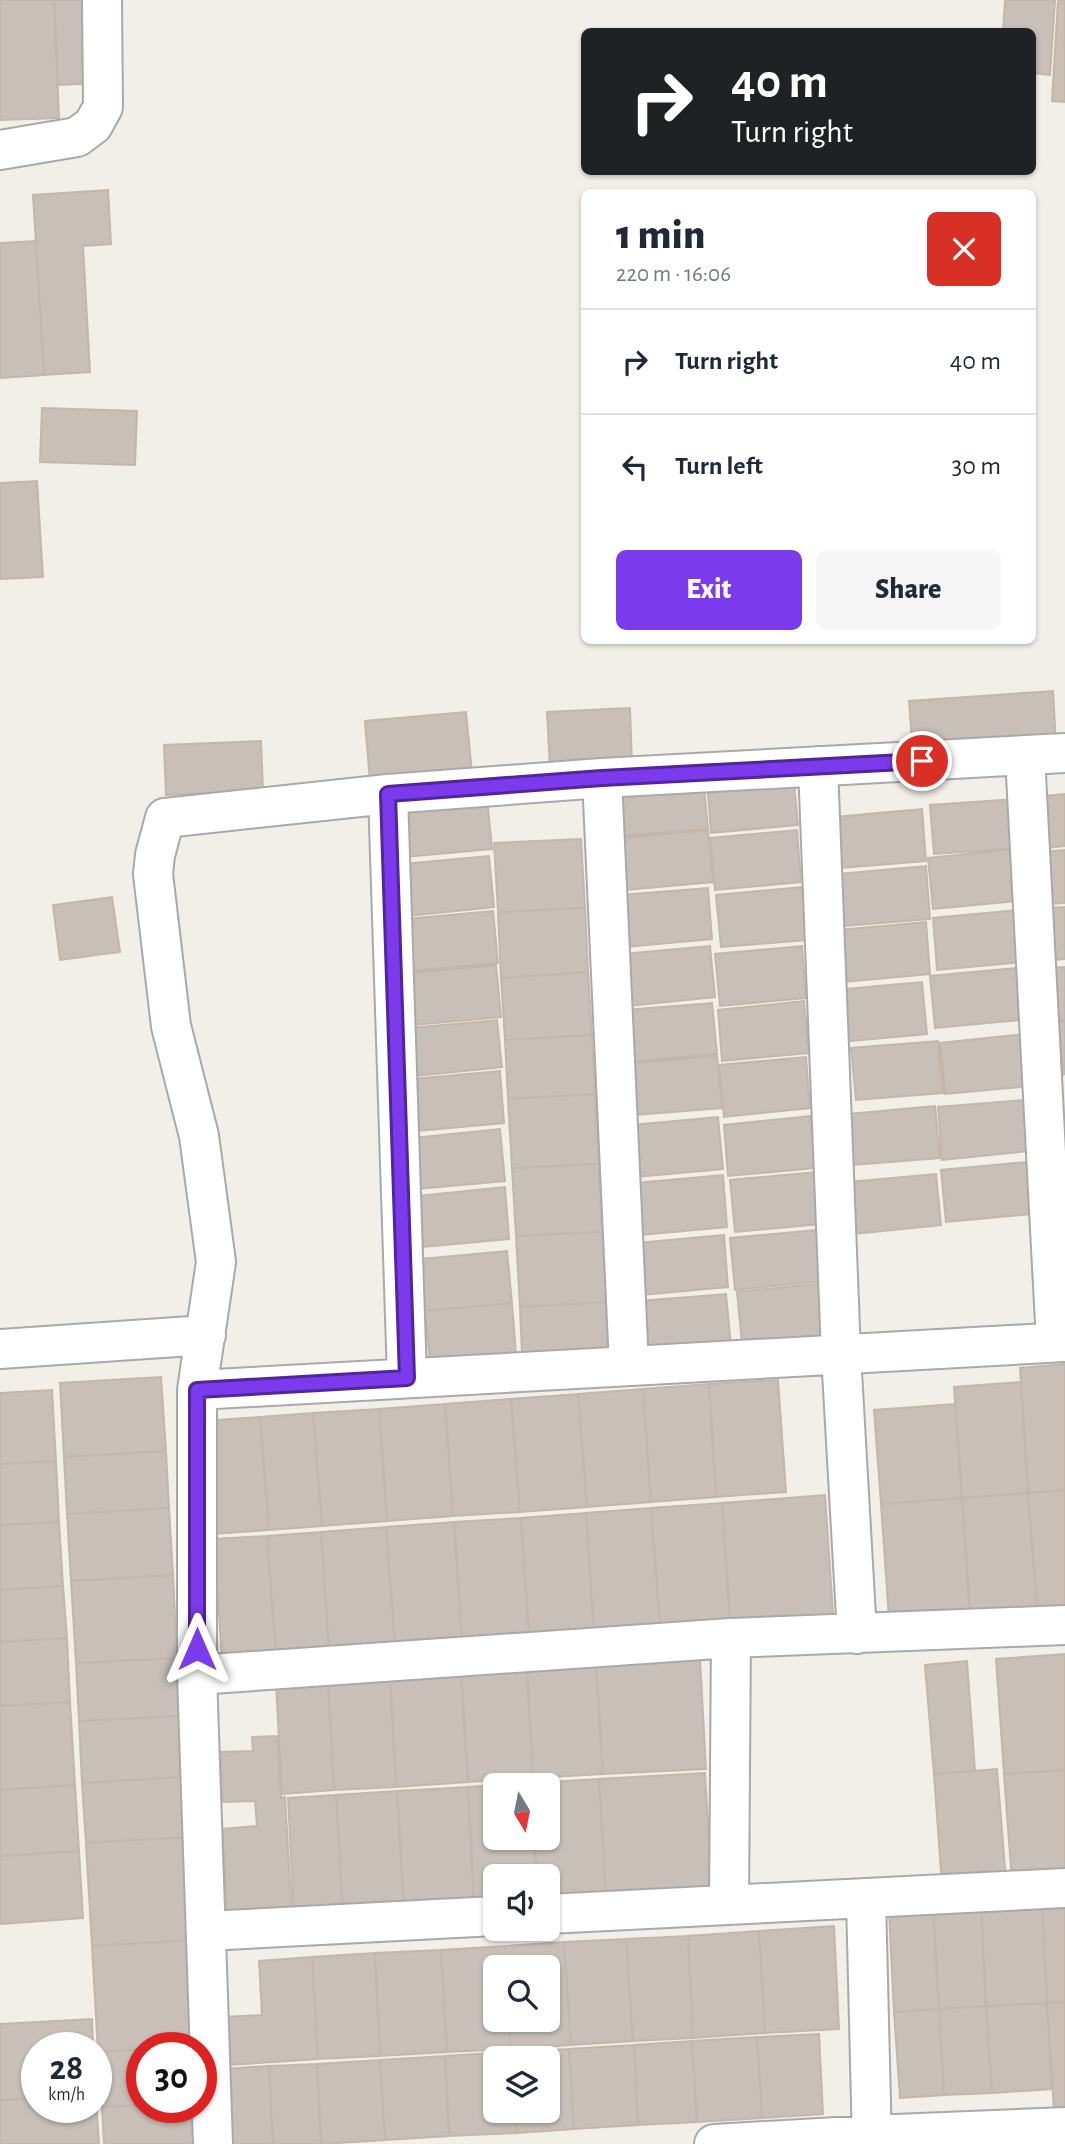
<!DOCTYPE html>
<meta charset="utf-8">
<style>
:root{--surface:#fff;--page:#f6f6f7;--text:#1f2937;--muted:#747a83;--line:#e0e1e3;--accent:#7c3aed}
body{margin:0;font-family:"Alegreya Sans",sans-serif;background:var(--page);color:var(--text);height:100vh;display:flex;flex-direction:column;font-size:26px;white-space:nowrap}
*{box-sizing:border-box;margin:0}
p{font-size:23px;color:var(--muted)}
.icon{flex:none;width:38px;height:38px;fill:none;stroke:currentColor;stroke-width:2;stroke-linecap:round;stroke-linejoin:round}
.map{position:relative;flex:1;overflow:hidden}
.side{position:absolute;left:581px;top:189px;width:455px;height:455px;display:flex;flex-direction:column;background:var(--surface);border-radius:10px;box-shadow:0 2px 5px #0004}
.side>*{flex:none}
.guide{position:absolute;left:581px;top:28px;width:455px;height:147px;border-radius:10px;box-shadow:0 2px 5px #0004;background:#202124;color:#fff;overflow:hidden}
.needle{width:46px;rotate:170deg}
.buttons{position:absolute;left:483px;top:1773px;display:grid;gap:14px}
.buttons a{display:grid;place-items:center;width:77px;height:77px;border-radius:10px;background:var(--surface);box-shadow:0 2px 5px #0004;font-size:35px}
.speed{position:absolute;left:21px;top:2032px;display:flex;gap:14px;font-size:35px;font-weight:700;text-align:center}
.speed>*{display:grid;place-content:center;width:91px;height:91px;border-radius:50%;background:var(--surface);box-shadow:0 2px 5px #0004;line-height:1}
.speed small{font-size:18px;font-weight:400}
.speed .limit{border:10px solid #d22;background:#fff;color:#111}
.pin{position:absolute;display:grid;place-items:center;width:60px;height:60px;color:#fff;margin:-30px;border:4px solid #fff;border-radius:50%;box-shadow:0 2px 7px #0007}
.me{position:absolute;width:77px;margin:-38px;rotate:0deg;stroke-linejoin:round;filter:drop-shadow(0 0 5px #0008)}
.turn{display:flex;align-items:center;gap:24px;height:147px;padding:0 35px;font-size:32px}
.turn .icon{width:91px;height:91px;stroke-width:2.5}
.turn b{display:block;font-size:49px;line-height:60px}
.round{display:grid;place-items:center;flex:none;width:74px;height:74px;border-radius:10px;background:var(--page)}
.overview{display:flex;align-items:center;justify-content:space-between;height:119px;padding:0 35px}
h1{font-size:42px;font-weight:800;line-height:52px}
.action{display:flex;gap:14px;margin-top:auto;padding:14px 35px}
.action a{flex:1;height:80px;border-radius:10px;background:var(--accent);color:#fff;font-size:28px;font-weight:800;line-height:80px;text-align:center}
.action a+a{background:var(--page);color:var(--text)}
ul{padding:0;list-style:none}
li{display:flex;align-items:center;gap:21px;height:105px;padding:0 35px;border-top:2px solid var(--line)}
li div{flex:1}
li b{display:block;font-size:26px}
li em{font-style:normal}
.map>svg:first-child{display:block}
.building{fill:#c7bfb8;stroke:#c4b6ab;stroke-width:2}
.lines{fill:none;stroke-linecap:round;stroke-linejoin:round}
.minor-casing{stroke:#a9a9a9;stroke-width:42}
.minor{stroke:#fff;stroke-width:38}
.route-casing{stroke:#51269a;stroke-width:18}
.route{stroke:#7c3aed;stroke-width:12}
</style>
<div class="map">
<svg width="1065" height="2144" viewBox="0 0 1065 2144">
<rect width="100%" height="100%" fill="#f2efe9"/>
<path class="building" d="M 0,0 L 54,0 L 59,118 L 0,120 Z
M 54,0 L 97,0 L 100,83 L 58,85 Z
M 1005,0 L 1055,0 L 1050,75 L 1032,73 L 1032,32 L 1003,32 Z
M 1058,0 L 1065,0 L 1065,102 L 1052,101 Z
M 108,190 L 111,244 L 83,246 L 90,372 L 44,375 L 33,195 Z
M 36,241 L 44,375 L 0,378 L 0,243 Z
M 42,408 L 137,411 L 135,465 L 40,462 Z
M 37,481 L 43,577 L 0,579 L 0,483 Z
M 1053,691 L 1056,745 L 913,755 L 909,701 Z
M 630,708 L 632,764 L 550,769 L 547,712 Z
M 466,712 L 472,773 L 370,782 L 365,721 Z
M 261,741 L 263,791 L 166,795 L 164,745 Z
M 793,773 L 798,825 L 711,833 L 707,781 Z
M 703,778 L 708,829 L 622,836 L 618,786 Z
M 1065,794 L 1065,846 L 1039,849 L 1035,797 Z
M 487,797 L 492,849 L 405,857 L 400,805 Z
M 1016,799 L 1019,848 L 934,854 L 930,805 Z
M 922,809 L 926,861 L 840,868 L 835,817 Z
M 708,830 L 713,882 L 626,890 L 622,838 Z
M 797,830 L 801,882 L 715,890 L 710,838 Z
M 581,839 L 585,908 L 498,912 L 494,843 Z
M 1014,849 L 1019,901 L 933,909 L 928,858 Z
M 1065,850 L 1065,903 L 1049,904 L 1045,852 Z
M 489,856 L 494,907 L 408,916 L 403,864 Z
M 926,866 L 930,919 L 844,926 L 839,874 Z
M 802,887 L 807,940 L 721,947 L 716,895 Z
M 708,888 L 712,939 L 626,947 L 621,895 Z
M 112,897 L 120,952 L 60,960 L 53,905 Z
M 1065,907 L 1065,959 L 1055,960 L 1050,908 Z
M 585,908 L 588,972 L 501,978 L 498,912 Z
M 1019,910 L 1024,962 L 937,970 L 933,918 Z
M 493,911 L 498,963 L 411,971 L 406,919 Z
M 926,922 L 930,974 L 844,982 L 839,930 Z
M 710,946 L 715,997 L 629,1006 L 623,954 Z
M 802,946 L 806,998 L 720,1006 L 715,954 Z
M 496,965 L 501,1017 L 414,1025 L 410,973 Z
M 1065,967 L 1065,1020 L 1055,1021 L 1051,968 Z
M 1016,968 L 1021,1020 L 935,1028 L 930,976 Z
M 588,972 L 592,1035 L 505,1040 L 501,978 Z
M 922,982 L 927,1034 L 840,1042 L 835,990 Z
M 804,1001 L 809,1053 L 722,1061 L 718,1010 Z
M 712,1003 L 717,1054 L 630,1062 L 626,1010 Z
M 497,1020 L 502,1067 L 416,1076 L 411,1028 Z
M 1059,1022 L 1065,1022 L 1065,1074 L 1063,1075 Z
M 1026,1034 L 1031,1086 L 945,1094 L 940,1043 Z
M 592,1035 L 595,1094 L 508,1099 L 505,1040 Z
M 938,1041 L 943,1093 L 856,1100 L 851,1048 Z
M 717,1056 L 722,1108 L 635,1115 L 630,1063 Z
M 806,1057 L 810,1108 L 724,1117 L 719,1065 Z
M 500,1071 L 504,1123 L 418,1131 L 413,1079 Z
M 595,1094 L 599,1164 L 512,1168 L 508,1099 Z
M 1024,1100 L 1029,1151 L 942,1160 L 938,1107 Z
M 935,1106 L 940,1158 L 853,1165 L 849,1114 Z
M 810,1116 L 815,1168 L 728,1176 L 724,1125 Z
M 718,1117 L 723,1169 L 636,1177 L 632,1125 Z
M 500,1129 L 505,1181 L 418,1189 L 414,1138 Z
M 1027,1162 L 1032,1214 L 946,1222 L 941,1170 Z
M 599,1164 L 602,1232 L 516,1236 L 512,1168 Z
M 817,1172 L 821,1224 L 735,1232 L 730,1180 Z
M 936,1174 L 941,1225 L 854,1234 L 849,1182 Z
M 723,1175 L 727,1227 L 641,1235 L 636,1183 Z
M 505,1187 L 509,1239 L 423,1247 L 418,1196 Z
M 816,1230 L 821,1281 L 735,1290 L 730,1238 Z
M 602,1232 L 607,1302 L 520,1307 L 516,1236 Z
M 724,1235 L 728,1287 L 642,1295 L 637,1243 Z
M 507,1251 L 512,1303 L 425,1311 L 421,1259 Z
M 824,1283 L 829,1335 L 742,1343 L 737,1292 Z
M 726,1294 L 731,1345 L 644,1354 L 639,1301 Z
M 607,1302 L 609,1349 L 522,1354 L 520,1307 Z
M 512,1303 L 516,1355 L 430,1363 L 425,1311 Z
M 1065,1364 L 1065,1490 L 1028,1493 L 1020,1368 Z
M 161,1377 L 166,1451 L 64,1457 L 60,1383 Z
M 778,1380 L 786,1492 L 716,1497 L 709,1384 Z
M 1021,1382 L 1028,1493 L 962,1498 L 954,1387 Z
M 709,1384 L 716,1497 L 651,1502 L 643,1389 Z
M 643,1389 L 651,1502 L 587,1507 L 578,1394 Z
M 52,1390 L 56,1461 L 0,1464 L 0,1393 Z
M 578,1394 L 587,1507 L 520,1512 L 511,1399 Z
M 511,1399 L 520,1512 L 453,1516 L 445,1404 Z
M 445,1404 L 453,1516 L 387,1521 L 379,1409 Z
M 955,1404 L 962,1498 L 881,1504 L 874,1410 Z
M 379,1409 L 387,1521 L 322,1526 L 313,1413 Z
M 313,1413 L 322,1526 L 269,1530 L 260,1417 Z
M 260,1417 L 269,1530 L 213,1534 L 205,1421 Z
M 166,1451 L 169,1508 L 67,1514 L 64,1457 Z
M 56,1461 L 59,1522 L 0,1525 L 0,1464 Z
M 1065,1490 L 1065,1606 L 1037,1608 L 1028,1493 Z
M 1028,1493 L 1037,1608 L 970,1613 L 962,1498 Z
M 825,1495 L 833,1614 L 730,1621 L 722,1503 Z
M 962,1498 L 970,1613 L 889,1619 L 881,1504 Z
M 722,1503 L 730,1621 L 660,1626 L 651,1508 Z
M 169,1508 L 173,1575 L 71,1581 L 67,1514 Z
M 651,1508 L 660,1626 L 594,1631 L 586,1513 Z
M 586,1513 L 594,1631 L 529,1636 L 521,1518 Z
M 521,1518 L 529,1636 L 462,1640 L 454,1522 Z
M 59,1522 L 63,1586 L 0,1590 L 0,1525 Z
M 454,1522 L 462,1640 L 395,1646 L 386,1527 Z
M 386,1527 L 395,1646 L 329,1650 L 321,1532 Z
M 321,1532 L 329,1650 L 276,1654 L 267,1536 Z
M 267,1536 L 276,1654 L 222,1658 L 214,1539 Z
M 173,1575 L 177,1658 L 76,1663 L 71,1581 Z
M 63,1586 L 67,1638 L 0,1642 L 0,1590 Z
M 67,1638 L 70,1702 L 0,1706 L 0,1642 Z
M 1065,1654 L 1065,1770 L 1004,1774 L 996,1659 Z
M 177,1658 L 181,1716 L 79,1721 L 76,1663 Z
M 700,1659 L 706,1769 L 603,1774 L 596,1665 Z
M 967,1661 L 975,1771 L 934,1774 L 925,1665 Z
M 596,1665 L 603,1774 L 533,1778 L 527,1669 Z
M 527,1669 L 533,1778 L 468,1782 L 461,1673 Z
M 461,1673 L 468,1782 L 396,1787 L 390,1677 Z
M 390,1677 L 396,1787 L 334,1790 L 328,1681 Z
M 328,1681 L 334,1790 L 282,1794 L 276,1684 Z
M 70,1702 L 75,1785 L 0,1790 L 0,1706 Z
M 181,1716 L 184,1777 L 82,1783 L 79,1721 Z
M 277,1736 L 281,1798 L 285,1797 L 292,1915 L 228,1919 L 222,1829 L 257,1826 L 255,1801 L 223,1802 L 220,1752 L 253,1751 L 252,1737 Z
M 997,1769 L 1006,1880 L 942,1886 L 934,1774 Z
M 1065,1770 L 1065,1877 L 1012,1881 L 1004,1774 Z
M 705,1773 L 712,1891 L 606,1897 L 599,1779 Z
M 184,1777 L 188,1837 L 86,1843 L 82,1783 Z
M 599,1779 L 606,1897 L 548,1900 L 548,1876 L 537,1876 L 534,1838 L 548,1838 L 548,1785 L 531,1785 L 531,1783 Z
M 75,1785 L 79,1851 L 0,1856 L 0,1790 Z
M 495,1785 L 495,1838 L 534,1838 L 537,1876 L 495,1876 L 495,1903 L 474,1905 L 468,1787 Z
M 468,1787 L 474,1905 L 404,1909 L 397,1791 Z
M 397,1791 L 404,1909 L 343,1912 L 336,1795 Z
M 336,1795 L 343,1912 L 294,1915 L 288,1798 Z
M 188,1837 L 194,1940 L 92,1946 L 86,1843 Z
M 79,1851 L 83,1918 L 0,1924 L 0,1856 Z
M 1065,1900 L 1065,2002 L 1047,2003 L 1042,1902 Z
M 1042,1902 L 1047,2003 L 986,2006 L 981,1905 Z
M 981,1905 L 986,2006 L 939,2009 L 933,1908 Z
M 933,1908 L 939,2009 L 894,2012 L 889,1911 Z
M 834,1926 L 839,2029 L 765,2033 L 759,1931 Z
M 759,1931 L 765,2033 L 693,2038 L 688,1936 Z
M 688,1936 L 693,2038 L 633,2041 L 626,1939 Z
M 626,1939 L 633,2041 L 571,2045 L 564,1942 Z
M 194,1940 L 200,2045 L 142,2048 L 142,2049 L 98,2052 L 92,1946 Z
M 564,1942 L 571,2045 L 510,2049 L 509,2020 L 548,2020 L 548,1967 L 506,1967 L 505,1946 Z
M 505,1946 L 506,1967 L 495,1967 L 495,2020 L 509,2020 L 510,2049 L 447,2052 L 441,1950 Z
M 441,1950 L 447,2052 L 380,2056 L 375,1953 Z
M 375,1953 L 380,2056 L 318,2059 L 312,1957 Z
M 312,1957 L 318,2059 L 228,2065 L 225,2017 L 262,2015 L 259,1961 Z
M 1065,2002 L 1065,2110 L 1054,2111 L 1047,2003 Z
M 1047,2003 L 1052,2089 L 992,2093 L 986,2006 Z
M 986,2006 L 992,2093 L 944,2095 L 939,2009 Z
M 939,2009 L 944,2095 L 900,2098 L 894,2012 Z
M 92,2019 L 93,2048 L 37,2048 L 37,2098 L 0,2100 L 0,2024 Z
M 819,2034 L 823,2114 L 762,2118 L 757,2037 Z
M 757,2037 L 762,2118 L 697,2122 L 692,2041 Z
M 692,2041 L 697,2122 L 638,2125 L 634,2045 Z
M 634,2045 L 638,2125 L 574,2129 L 569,2049 Z
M 142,2049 L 142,2105 L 102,2107 L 98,2052 Z
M 569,2049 L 574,2129 L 517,2133 L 516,2110 L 548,2110 L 548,2058 L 512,2058 L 512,2052 Z
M 512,2052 L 512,2058 L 495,2058 L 495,2110 L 516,2110 L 517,2133 L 449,2136 L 445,2056 Z
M 445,2056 L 449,2136 L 385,2140 L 380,2060 Z
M 380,2060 L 385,2140 L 321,2144 L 317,2064 Z
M 317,2064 L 321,2144 L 273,2144 L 269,2066 Z
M 269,2066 L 273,2144 L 229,2144 L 224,2069 Z
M 37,2098 L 37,2107 L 96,2107 L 96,2100 L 99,2144 L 0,2144 L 0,2100 Z
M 142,2105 L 142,2107 L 201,2107 L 206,2144 L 104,2144 L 102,2107 Z"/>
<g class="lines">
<g class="minor-casing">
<path id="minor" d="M 0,150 L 77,137 L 93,125 L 103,107 L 102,0
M 1025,756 L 1056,1342
M 818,766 L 841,1354 L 857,1634
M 602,778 L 629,1366
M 388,794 L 407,1378
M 0,1349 L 206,1335
M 197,1390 L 1065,1342
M 197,1675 L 731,1638 L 1065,1625
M 866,1899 L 872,2144
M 729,1904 L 731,1638
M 548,1914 L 1065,1888
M 206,1931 L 495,1916
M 213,2144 L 197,1675 L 197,1390 L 216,1262 L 199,1136 L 171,1026 L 153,874 L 155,855 L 165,818 L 388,794 L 602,778 L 1065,753
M 714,2144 L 871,2135 L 1065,2127"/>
</g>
<use href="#minor" class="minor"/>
</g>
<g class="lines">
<g class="route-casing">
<path id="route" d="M 197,1649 L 197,1390 L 407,1378 L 388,794 L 602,778 L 922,761"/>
</g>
<use href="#route" class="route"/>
</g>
</svg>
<div class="buttons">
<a><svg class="needle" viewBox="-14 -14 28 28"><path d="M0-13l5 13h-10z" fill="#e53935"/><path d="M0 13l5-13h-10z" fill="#747a83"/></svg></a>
<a><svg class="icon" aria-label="sound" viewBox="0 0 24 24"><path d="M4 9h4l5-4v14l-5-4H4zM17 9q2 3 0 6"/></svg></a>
<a><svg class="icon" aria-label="search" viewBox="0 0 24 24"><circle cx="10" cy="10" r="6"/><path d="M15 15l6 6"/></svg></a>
<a><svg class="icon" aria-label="layers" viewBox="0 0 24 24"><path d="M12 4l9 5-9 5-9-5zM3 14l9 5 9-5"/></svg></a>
</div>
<div class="speed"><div>28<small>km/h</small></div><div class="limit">30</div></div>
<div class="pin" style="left:922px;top:761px;background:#d93025"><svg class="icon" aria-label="arrive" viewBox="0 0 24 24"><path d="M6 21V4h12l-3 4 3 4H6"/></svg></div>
<svg class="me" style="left:197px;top:1649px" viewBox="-20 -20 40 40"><path d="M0-17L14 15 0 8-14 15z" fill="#7c3aed" stroke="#fff" stroke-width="4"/></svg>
<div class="guide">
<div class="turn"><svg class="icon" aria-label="right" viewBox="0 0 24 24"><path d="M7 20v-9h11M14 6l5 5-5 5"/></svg><div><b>40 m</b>Turn right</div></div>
</div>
<section class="side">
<div class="overview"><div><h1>1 min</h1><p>220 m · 16:06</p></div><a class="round" style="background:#d93025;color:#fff"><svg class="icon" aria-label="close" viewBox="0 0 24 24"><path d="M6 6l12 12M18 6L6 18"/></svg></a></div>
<ul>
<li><svg class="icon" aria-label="right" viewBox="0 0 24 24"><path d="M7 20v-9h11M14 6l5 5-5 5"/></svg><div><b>Turn right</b></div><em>40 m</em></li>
<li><svg class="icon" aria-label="left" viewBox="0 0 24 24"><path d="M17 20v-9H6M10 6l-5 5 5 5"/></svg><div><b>Turn left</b></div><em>30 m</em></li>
</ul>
<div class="action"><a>Exit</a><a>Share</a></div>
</section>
</div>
